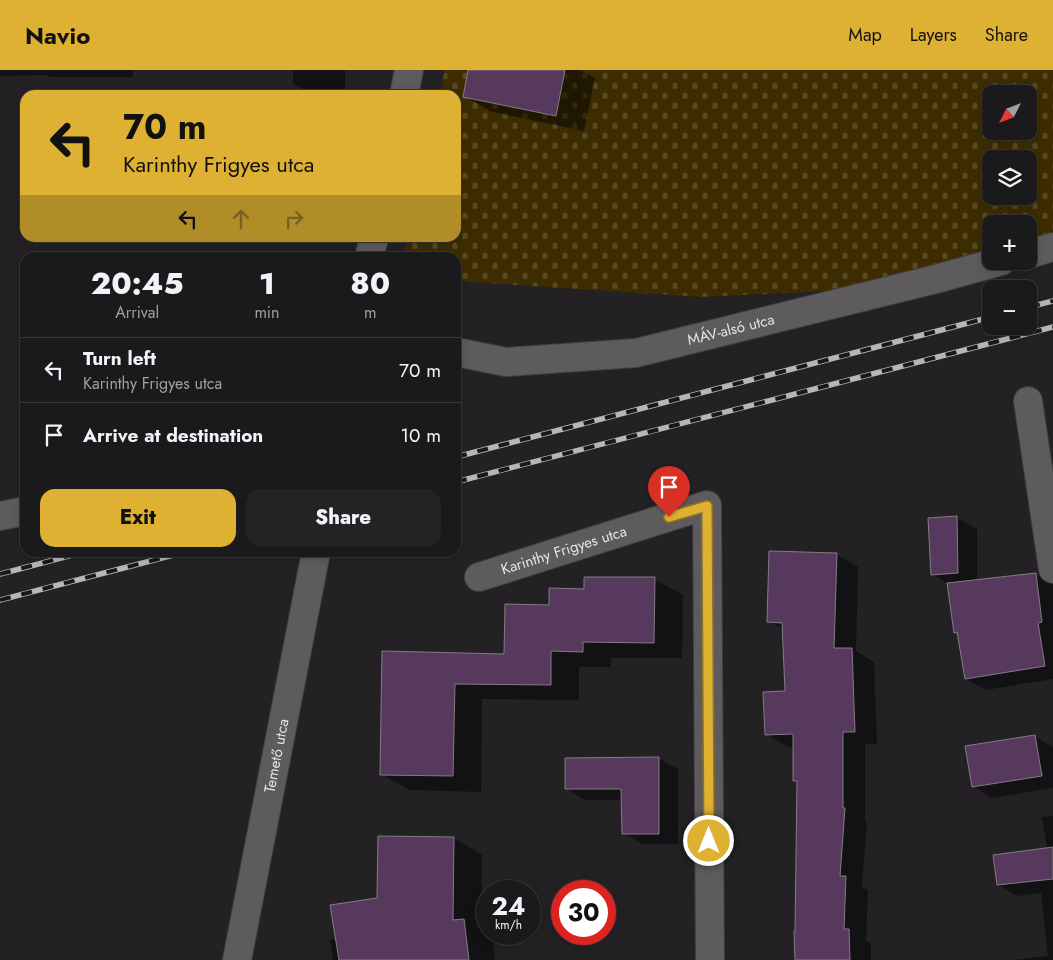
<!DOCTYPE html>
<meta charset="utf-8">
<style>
:root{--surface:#1a191b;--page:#232224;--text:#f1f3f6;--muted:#9fa0a3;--line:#38383a;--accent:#deb133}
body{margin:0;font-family:Jost,sans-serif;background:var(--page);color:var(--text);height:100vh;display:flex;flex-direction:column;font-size:19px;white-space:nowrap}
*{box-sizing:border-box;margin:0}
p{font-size:16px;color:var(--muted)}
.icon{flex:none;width:28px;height:28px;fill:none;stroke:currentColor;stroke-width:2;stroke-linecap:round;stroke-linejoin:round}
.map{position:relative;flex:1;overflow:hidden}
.side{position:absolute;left:20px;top:182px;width:441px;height:305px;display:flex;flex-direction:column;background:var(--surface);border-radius:15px;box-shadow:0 2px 8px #0003,0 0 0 1px var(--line)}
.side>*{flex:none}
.guide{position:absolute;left:20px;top:20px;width:441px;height:152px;border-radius:15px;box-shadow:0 2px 8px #0003,0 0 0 1px var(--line);background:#deb133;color:#111;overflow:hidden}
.needle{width:32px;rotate:228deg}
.buttons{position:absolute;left:982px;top:15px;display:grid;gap:10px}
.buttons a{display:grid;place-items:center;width:55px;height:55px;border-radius:10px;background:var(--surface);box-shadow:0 2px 8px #0003,0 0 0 1px var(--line);font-size:25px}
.speed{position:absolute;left:476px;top:810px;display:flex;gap:10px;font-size:25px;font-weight:700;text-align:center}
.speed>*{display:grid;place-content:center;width:65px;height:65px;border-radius:50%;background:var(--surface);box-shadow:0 2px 8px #0003,0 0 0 1px var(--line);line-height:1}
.speed small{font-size:12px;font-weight:400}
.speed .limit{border:8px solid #d22;background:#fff;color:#111}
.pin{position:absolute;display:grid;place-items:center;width:42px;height:42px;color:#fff;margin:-51px -21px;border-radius:50% 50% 50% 0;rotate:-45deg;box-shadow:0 0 5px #0007}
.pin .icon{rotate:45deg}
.me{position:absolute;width:55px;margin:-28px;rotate:0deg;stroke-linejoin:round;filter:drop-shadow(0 0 4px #0008)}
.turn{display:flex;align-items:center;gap:18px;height:105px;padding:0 20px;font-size:22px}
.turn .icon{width:65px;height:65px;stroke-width:2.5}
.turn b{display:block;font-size:35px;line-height:42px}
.lanes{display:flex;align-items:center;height:48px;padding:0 20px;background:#0003;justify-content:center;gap:25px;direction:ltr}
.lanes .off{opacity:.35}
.eta{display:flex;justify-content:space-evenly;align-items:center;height:85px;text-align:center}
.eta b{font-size:30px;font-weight:800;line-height:35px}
.cta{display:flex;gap:10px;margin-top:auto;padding:10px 20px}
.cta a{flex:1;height:58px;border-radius:15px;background:var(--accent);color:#111;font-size:20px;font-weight:800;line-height:58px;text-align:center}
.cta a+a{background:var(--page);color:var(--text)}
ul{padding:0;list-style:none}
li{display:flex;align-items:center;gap:15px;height:65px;padding:0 20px;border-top:1px solid var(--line)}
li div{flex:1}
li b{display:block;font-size:19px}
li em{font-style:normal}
header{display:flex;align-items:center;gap:30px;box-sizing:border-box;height:70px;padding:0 25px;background:var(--accent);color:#111}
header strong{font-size:24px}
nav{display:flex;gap:28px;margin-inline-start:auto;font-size:18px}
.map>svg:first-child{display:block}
.cemetery{fill:url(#cemetery-stones);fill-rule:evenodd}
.shadow{fill:#0007}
.building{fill:#56395d;stroke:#817e82}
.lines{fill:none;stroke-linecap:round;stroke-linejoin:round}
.minor-casing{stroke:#413e41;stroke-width:30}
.minor{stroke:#5e5b5f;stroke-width:28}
.rail-casing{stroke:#b7b5b8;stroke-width:5.5}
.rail{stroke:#1a171a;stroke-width:4;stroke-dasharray:11;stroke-linecap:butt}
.route-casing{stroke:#907321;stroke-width:12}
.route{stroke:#deb133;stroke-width:9}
.labels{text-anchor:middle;stroke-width:4;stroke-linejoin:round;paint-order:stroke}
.street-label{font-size:15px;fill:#e5e3e5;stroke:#1a171a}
</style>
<header>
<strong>Navio</strong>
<nav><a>Map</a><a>Layers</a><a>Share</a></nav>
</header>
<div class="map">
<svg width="1053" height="890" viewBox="0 0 1053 890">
<defs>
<pattern id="cemetery-stones" width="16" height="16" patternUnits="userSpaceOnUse" patternTransform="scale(1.25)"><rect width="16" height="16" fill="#3c2c00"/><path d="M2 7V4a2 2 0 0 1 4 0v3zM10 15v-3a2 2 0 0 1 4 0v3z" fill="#584a25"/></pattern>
</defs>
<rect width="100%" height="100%" fill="#232124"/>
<path class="cemetery" d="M 445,0 L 1053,0 L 1053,181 L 1029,188 L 1029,154 L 991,154 L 991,191 L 1019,191 L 936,216 L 701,227 L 456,211 L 456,188 L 404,188 L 408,168 L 456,168 L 456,25 L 439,25 ZM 991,24 L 1029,24 L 1029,61 L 991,61 ZM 991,89 L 1029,89 L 1029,126 L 991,126 Z"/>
<path class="shadow" d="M 0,0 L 133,0 L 133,7 L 51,7 L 47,5 L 0,6 Z
M 293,0 L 345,0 L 345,23 L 308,22 L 293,14 Z
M 469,0 L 581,0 L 595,8 L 584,61 L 492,42 L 464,26 Z
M 957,448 L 977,459 L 977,511 L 1036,504 L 1053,514 L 1053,609 L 986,620 L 966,609 L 959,564 L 955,562 L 949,514 L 932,504 L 929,449 Z
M 836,484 L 858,497 L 856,581 L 874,592 L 877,674 L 865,674 L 865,751 L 867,752 L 862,817 L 868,820 L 866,871 L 871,873 L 871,890 L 796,890 L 799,713 L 795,711 L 794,677 L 788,677 L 766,664 L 786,622 L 784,560 L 769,551 Z
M 654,509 L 683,525 L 682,588 L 611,588 L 611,597 L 579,597 L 579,630 L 482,629 L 481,722 L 409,720 L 381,704 L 383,582 L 505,585 L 550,536 L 585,520 Z
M 1035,667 L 1053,677 L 1053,718 L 992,728 L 973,716 Z
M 658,688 L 678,699 L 678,774 L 642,774 L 623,763 L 623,730 L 586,730 L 566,719 Z
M 1053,746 L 1053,890 L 1011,890 L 1048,886 L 1041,823 L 1018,826 L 998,815 L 1047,779 L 1042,747 Z
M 454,768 L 482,785 L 481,860 L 492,867 L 495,890 L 333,890 L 330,870 L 337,869 L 379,829 Z"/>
<path class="building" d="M 468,0 L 565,0 L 556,46 L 463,27 Z
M 957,446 L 958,503 L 931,505 L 928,448 Z
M 769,481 L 837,483 L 834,578 L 852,578 L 855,662 L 843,662 L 843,738 L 845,738 L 840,806 L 846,806 L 844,859 L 849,859 L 850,890 L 795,890 L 794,861 L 795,861 L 797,711 L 793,711 L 793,664 L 765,665 L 763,622 L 785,621 L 782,553 L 767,552 Z
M 1036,503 L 1042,552 L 1038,553 L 1045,596 L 965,609 L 957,562 L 954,563 L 947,513 Z
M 584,507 L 655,507 L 654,573 L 583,572 L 583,582 L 551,581 L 551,615 L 455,614 L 453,706 L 380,705 L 382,581 L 504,584 L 505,534 L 549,535 L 549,518 L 584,519 Z
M 1035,665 L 1042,706 L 972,717 L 965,676 Z
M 659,687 L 659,764 L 622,764 L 621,719 L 565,719 L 565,688 Z
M 378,766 L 454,767 L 453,850 L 464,849 L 469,890 L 339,890 L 330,835 L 377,828 Z
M 1053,777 L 1053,809 L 997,815 L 993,785 Z"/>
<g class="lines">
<g class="minor-casing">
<g id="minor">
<path d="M 404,25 L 409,0"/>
<path d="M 1029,184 L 1053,177"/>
<path d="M 369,188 L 374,168"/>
<path id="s1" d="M 456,282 L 506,292 L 636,283 L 936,209 L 1001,191"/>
<path d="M 1028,331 L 1053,499"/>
<path d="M 0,446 L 25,441"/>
<path id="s2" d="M 479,507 L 707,435 L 710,890"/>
<path id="s3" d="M 237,890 L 316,482"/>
</g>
</g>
<use href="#minor" class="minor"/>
<g class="rail-casing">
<path id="rail" d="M 1029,237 L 1053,231
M 456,387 L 991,247
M 456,412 L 1053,257
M 0,504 L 84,482
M 0,530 L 185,482"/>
</g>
<use href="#rail" class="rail"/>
</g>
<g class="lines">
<g class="route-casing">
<path id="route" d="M 669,447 L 707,436 L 709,771"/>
</g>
<use href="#route" class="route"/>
</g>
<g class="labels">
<g class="street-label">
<text dy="5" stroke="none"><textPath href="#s1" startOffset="279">MÁV-alsó utca</textPath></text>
<text dy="5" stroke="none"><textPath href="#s2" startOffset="89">Karinthy Frigyes utca</textPath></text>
<text dy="5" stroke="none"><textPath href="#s3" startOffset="208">Temető utca</textPath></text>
</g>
</g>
</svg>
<div class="buttons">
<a><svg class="needle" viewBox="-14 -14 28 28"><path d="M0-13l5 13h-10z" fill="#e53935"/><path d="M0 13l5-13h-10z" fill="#9fa0a3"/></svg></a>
<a><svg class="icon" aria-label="layers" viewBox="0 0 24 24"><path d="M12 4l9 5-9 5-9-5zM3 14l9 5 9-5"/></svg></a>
<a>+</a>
<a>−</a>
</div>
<div class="speed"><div>24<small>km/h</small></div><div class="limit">30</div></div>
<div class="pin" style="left:669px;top:447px;background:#d93025"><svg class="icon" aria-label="arrive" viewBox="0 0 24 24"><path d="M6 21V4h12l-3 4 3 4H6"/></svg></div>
<svg class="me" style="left:709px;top:771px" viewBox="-20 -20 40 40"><circle r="17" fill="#deb133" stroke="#fff" stroke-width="3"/><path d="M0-11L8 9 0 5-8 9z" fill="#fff"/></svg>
<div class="guide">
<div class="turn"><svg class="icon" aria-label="left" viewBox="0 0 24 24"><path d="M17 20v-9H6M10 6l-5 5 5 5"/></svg><div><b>70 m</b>Karinthy Frigyes utca</div></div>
<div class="lanes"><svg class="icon" aria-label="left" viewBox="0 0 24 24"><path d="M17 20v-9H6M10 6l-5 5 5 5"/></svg><svg class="icon off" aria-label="ahead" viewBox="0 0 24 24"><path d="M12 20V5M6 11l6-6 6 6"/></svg><svg class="icon off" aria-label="right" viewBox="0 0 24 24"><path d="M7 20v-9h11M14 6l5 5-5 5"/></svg></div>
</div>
<section class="side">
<div class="eta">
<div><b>20:45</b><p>Arrival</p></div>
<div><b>1</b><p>min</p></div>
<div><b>80</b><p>m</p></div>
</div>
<ul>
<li><svg class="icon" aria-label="left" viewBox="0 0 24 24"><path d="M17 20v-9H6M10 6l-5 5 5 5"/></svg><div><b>Turn left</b><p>Karinthy Frigyes utca</p></div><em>70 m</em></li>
<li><svg class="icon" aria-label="arrive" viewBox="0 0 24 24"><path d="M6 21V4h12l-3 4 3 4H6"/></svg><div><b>Arrive at destination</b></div><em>10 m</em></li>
</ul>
<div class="cta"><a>Exit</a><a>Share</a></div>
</section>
</div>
